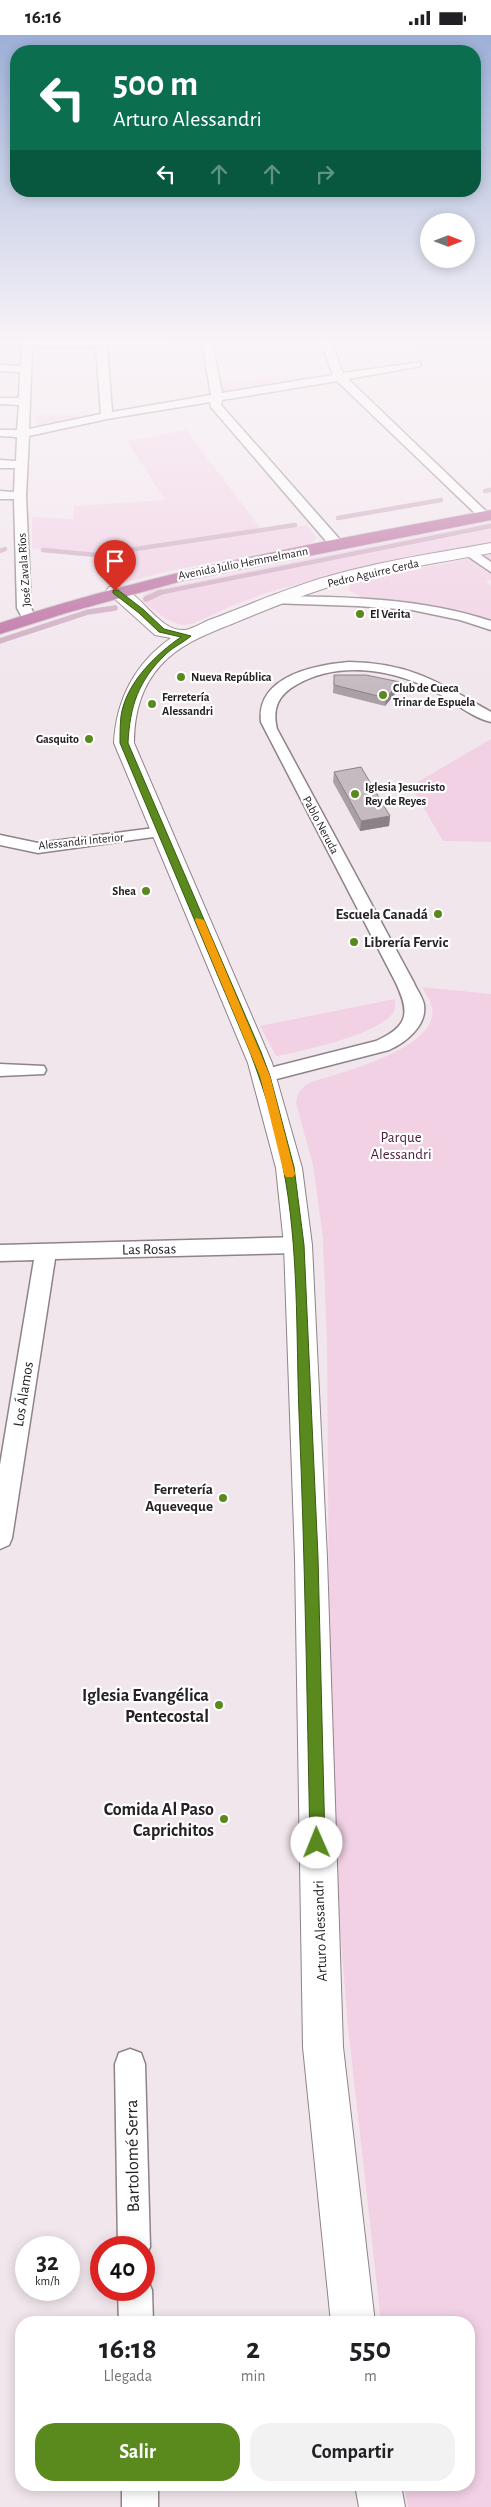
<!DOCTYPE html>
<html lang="es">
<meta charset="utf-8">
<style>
:root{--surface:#fff;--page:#f2f2f2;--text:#202124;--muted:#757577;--accent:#5a8a1e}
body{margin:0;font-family:"Alegreya Sans",sans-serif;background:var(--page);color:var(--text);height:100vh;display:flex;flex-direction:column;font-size:19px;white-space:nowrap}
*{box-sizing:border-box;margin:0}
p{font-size:16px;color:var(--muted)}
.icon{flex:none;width:28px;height:28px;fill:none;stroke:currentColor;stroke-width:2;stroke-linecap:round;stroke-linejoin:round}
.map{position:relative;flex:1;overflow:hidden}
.details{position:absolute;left:15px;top:2281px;width:460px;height:175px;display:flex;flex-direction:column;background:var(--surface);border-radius:20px;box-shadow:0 2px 12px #0003}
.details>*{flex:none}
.guide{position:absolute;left:10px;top:10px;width:471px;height:152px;border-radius:20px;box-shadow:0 2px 12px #0003;background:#0b6e4f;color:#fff;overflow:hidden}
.needle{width:32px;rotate:90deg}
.buttons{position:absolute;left:420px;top:178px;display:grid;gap:10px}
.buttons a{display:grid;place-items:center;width:55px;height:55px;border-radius:50%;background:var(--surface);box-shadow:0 2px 12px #0003;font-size:25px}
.speed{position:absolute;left:15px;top:2201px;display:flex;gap:10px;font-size:25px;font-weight:700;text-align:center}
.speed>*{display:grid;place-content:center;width:65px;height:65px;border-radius:50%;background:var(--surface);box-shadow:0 2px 12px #0003;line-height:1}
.speed small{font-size:12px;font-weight:400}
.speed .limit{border:8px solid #d22;background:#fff;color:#111}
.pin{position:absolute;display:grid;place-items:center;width:42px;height:42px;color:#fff;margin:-51px -21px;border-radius:50% 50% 50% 0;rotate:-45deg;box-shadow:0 0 5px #0007}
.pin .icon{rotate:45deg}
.me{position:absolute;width:55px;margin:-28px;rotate:359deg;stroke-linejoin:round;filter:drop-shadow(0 0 4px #0008)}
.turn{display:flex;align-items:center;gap:18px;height:105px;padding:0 20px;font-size:22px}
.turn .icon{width:65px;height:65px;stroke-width:2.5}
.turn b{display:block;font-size:35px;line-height:42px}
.lanes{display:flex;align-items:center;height:48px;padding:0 20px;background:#0003;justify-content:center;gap:25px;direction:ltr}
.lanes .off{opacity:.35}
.eta{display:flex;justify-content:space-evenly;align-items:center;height:85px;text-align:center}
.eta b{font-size:30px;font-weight:700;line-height:35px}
.action{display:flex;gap:10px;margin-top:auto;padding:10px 20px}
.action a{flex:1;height:58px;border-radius:20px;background:var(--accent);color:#fff;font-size:20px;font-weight:700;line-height:58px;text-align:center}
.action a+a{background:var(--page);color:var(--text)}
.status{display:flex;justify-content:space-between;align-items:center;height:35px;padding:0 25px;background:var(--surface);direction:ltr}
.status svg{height:14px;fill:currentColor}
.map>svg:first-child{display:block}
.green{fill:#f2d1e5}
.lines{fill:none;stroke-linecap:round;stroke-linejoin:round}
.stream-far1{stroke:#ceabc1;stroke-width:4.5}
.stream{stroke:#ceabc1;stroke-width:5.5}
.street-casing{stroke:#8e838a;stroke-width:3}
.secondary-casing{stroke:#8e838a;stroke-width:2}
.highway-casing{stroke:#cbcaca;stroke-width:2}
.street{fill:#fff;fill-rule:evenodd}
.secondary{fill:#fff;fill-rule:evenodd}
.highway{fill:#bc70a2;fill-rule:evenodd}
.wall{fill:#a9a0a5}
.shaded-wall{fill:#8a8286}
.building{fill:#c5bac0;stroke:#8a8286}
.route{fill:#5a8a1e;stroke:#3a5a14}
.slow{fill:#f59e0b}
.poi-dot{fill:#5a8a1e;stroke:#fff;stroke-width:2}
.labels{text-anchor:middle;stroke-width:4.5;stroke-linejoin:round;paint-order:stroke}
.far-street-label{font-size:12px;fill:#262124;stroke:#fff}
.far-poi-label{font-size:12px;font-weight:bold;fill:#262124;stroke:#fff;text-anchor:start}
.poi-label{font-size:15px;font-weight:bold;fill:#262124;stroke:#fff;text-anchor:end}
.park-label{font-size:15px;fill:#491d3b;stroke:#fff}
.street-label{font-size:15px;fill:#262124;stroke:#fff}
.near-poi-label{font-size:18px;font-weight:bold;fill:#262124;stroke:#fff;text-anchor:end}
.near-street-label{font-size:18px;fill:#262124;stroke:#fff}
</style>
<div class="status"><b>16:16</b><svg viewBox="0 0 49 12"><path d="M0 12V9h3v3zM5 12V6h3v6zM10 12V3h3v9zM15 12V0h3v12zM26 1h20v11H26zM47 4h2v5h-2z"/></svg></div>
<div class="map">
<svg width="491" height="2472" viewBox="0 0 491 2472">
<rect width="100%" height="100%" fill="#f2e6ed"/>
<path class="green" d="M 0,307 L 9,307 L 16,310 L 14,331 L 2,332 L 7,318 L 0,317 Z
M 412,307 L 491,307 L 491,325 L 421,325 Z
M 329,340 L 223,358 L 221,345 Z
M 100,379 L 37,391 L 36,380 Z
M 186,395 L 261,494 L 95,518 L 32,513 L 32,482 L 73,484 L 74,471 L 165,465 L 127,406 Z
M 491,487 L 491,507 L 336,539 L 272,556 L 231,571 L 192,589 L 181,590 L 166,584 L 142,566 L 143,560 L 152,555 Z
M 307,490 L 316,503 L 314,506 L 307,509 L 169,536 L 119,549 C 109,545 98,533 98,522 Z
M 491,519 L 491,545 L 486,546 L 491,551 L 491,585 L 419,569 L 361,562 L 349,555 L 350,549 L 360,545 Z
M 491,704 L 491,807 L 443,806 L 411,751 Z
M 422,952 L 491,959 L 491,2472 L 408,2472 L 404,2450 L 469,2450 L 469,2288 L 381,2287 L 348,1992 L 337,1855 L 329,1577 L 327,1308 L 323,1203 L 313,1130 L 296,1068 C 297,1057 302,1052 311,1047 C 340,1038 440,1013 432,973 C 431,966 425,958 422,952 Z
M 395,964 C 395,969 396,975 392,979 C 376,1000 303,1016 276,1021 L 260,991 Z"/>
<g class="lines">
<path class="stream-far1" d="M 485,456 L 491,455
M 338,483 L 441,465
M 43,515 L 96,520 L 295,490
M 0,516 L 5,514
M 158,558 L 491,491"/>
<path class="stream" d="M 146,564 L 161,557
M 0,606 L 88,577 L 115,573"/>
<g class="street-casing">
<path id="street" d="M 15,307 L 170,307 L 165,310 L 107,312 L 112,377 L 211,360 L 202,307 L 212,307 L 222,358 L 333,340 L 321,307 L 331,307 L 343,338 L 420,327 L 420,331 L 416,332 L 348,344 L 491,481 L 485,485 L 481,484 L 337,346 L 222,365 L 221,370 L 342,507 L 343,510 L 342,513 L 332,513 L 211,372 L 210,367 L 107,384 L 29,401 L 26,461 L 31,573 L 36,583 L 29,587 L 24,586 L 17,573 L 14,464 L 0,464 L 0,456 L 14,457 L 15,433 L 0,433 L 0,425 L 16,426 L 17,402 L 0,401 L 0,395 L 17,395 L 19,370 L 0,369 L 0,363 L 19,363 L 20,337 L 0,336 L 0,330 L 21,331 L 22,310 ZM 32,312 L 96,312 L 101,379 L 29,394 Z
M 471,513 L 491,527 L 491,537 L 466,520 L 465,517 L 466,514 Z
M 276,561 C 349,562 421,563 491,586 L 491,595 L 460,585 L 412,575 L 358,571 L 271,568 L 269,565 Z
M 349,627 C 411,628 440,648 491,677 L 491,687 C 473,683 457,669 441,660 C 399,635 341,624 296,650 C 278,660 272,674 277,694 L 414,948 C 417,955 423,963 424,970 C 427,991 405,1008 389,1015 L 265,1047 L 258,1046 L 256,1041 L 258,1036 L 376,1006 C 409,991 410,978 396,948 L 261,687 C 256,641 315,630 349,627 Z
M 162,792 L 168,794 L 170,797 L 168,800 L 38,818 L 0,810 L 0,800 L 38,808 Z
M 0,1029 L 44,1031 L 46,1035 L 44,1039 L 0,1041 Z
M 298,1202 L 305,1204 L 308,1210 L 305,1216 L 298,1218 L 55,1224 L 12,1503 L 9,1510 L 0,1514 L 0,1430 L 34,1225 L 0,1226 L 0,1210 Z
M 130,2014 L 141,2018 L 145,2029 L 150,2212 L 144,2224 L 144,2212 L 118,2212 L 115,2029 L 119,2018 Z
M 144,2242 L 147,2243 L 152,2255 L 153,2288 L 119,2288 L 118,2255 L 144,2255 Z
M 122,2450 L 158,2450 L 158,2472 L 122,2472 Z"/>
</g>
<g class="secondary-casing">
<path id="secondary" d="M 491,508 L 491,518 C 441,527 391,535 342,548 C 307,558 273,572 239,586 C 210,598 182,607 160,631 C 141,652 134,680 134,708 L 272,1028 L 302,1133 L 312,1210 L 327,1523 L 343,2012 L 375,2288 L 331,2288 L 303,2012 L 295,1523 L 284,1210 L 276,1133 L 248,1028 L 114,708 C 116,665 135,628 171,603 L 155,600 L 106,556 L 109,552 C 137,545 155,598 185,595 C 192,594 202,588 209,585 C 239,574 268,561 298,551 C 360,529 426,520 491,508 Z
M 355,2450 L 401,2450 L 405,2472 L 359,2472 Z"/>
</g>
<g class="highway-casing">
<path id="highway" d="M 491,475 L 491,485 L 182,546 L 66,578 L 0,599 L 0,588 C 160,535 326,506 491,475 Z"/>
</g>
<use href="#street" class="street"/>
<use href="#secondary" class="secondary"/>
<use href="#highway" class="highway"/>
</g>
<path class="wall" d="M 334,640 L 399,654 L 385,671 L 333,658 Z
M 334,737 L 390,781 L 389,791 L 360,796 L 333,747 Z"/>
<path class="shaded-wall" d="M 400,647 L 399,654 L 385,671 L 386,663 Z
M 390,781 L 389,791 L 360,796 L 361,786 Z"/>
<path class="building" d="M 334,640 L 366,640 L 400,647 L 386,663 L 334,650 Z
M 361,732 L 390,781 L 361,786 L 334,737 Z"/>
<linearGradient id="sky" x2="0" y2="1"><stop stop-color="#9db0d8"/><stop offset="0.47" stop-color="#f9f4f7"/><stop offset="1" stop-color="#f9f4f7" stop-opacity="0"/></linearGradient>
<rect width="491" height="653" fill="url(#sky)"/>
<path class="route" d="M 113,555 L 118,555 L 144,575 L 164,594 L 191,601 C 183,608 173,612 166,619 C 138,646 130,671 128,708 L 261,1017 L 270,1041 L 294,1132 L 304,1210 L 318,1522 L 325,1808 L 322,1813 L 317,1815 L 312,1813 L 310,1808 C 307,1665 305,1522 299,1379 C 296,1298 299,1212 283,1132 C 276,1093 264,1054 250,1017 L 120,708 C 120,699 120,690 121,681 C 126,648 155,620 181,602 L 159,597 L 139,578 L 113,558 Z"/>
<path class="slow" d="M 196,883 L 204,885 L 270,1041 L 295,1139 L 293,1142 L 286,1142 L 284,1139 L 260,1041 L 195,885 Z"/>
<g class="poi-dot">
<circle cx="360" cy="579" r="5"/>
<circle cx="181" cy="642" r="5"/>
<circle cx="383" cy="660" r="5"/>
<circle cx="152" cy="669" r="5"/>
<circle cx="89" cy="704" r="5"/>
<circle cx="355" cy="759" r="5"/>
<circle cx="146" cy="856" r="5"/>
<circle cx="438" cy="879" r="5"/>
<circle cx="354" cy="907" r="5"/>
<circle cx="223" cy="1463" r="5"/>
<circle cx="219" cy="1670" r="5"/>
<circle cx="224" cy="1784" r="5"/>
</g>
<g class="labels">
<g class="far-street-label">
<text transform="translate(243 528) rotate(-11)" y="4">Avenida Julio Hemmelmann</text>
<text transform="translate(24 535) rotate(-94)" y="4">José Zavala Ríos</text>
<text transform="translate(373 538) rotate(-13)" y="4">Pedro Aguirre Cerda</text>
<text transform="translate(321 790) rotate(62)" y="4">Pablo Neruda</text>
<text transform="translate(81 806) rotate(-6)" y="4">Alessandri Interior</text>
</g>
<g class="far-poi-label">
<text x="370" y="583">El Verita</text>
<text x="191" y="646">Nueva República</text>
<text x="393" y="657">Club de Cueca<tspan x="393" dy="14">Trinar de Espuela</tspan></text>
<text x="162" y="666">Ferretería<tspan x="162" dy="14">Alessandri</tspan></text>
<text x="79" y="708" text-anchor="end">Gasquito</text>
<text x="365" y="756">Iglesia Jesucristo<tspan x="365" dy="14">Rey de Reyes</tspan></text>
<text x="136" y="860" text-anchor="end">Shea</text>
</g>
<g class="poi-label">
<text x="428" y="884">Escuela Canadá</text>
<text x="364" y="912" text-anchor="start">Librería Fervic</text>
<text x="213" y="1459">Ferretería<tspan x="213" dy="17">Aqueveque</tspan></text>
</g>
<g class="park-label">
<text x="401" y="1107">Parque<tspan x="401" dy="17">Alessandri</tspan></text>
</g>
<g class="street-label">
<text transform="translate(149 1214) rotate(-1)" y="5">Las Rosas</text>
<text transform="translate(23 1359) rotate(-81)" y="5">Los Álamos</text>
<text transform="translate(320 1896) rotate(-92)" y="5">Arturo Alessandri</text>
</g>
<g class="near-poi-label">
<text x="209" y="1666">Iglesia Evangélica<tspan x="209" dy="21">Pentecostal</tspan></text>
<text x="214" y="1780">Comida Al Paso<tspan x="214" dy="21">Caprichitos</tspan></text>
</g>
<g class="near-street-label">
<text transform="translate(132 2121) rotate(-91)" y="6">Bartolomé Serra</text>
</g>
</g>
</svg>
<div class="buttons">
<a><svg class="needle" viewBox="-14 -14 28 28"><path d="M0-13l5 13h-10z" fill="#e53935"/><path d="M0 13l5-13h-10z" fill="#757577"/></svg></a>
</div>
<div class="speed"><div>32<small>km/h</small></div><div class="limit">40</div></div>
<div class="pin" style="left:115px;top:556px;background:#d93025"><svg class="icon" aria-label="arrive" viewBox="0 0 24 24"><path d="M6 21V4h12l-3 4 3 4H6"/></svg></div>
<svg class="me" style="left:317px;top:1808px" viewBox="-20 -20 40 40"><circle r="19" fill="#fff"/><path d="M0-13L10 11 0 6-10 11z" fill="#5a8a1e"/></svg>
<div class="guide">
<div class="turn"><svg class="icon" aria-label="left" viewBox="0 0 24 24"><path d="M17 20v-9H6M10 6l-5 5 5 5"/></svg><div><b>500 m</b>Arturo Alessandri</div></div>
<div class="lanes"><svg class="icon" aria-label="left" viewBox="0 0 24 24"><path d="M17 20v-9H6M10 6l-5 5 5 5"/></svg><svg class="icon off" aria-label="ahead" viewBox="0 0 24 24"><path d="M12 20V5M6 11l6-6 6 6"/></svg><svg class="icon off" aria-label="ahead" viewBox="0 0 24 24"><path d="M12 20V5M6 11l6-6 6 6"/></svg><svg class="icon off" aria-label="right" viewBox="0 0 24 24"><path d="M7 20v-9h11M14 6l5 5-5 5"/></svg></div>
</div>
<section class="details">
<div class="eta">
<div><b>16:18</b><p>Llegada</p></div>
<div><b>2</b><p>min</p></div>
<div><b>550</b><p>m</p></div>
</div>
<div class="action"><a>Salir</a><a>Compartir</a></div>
</section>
</div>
